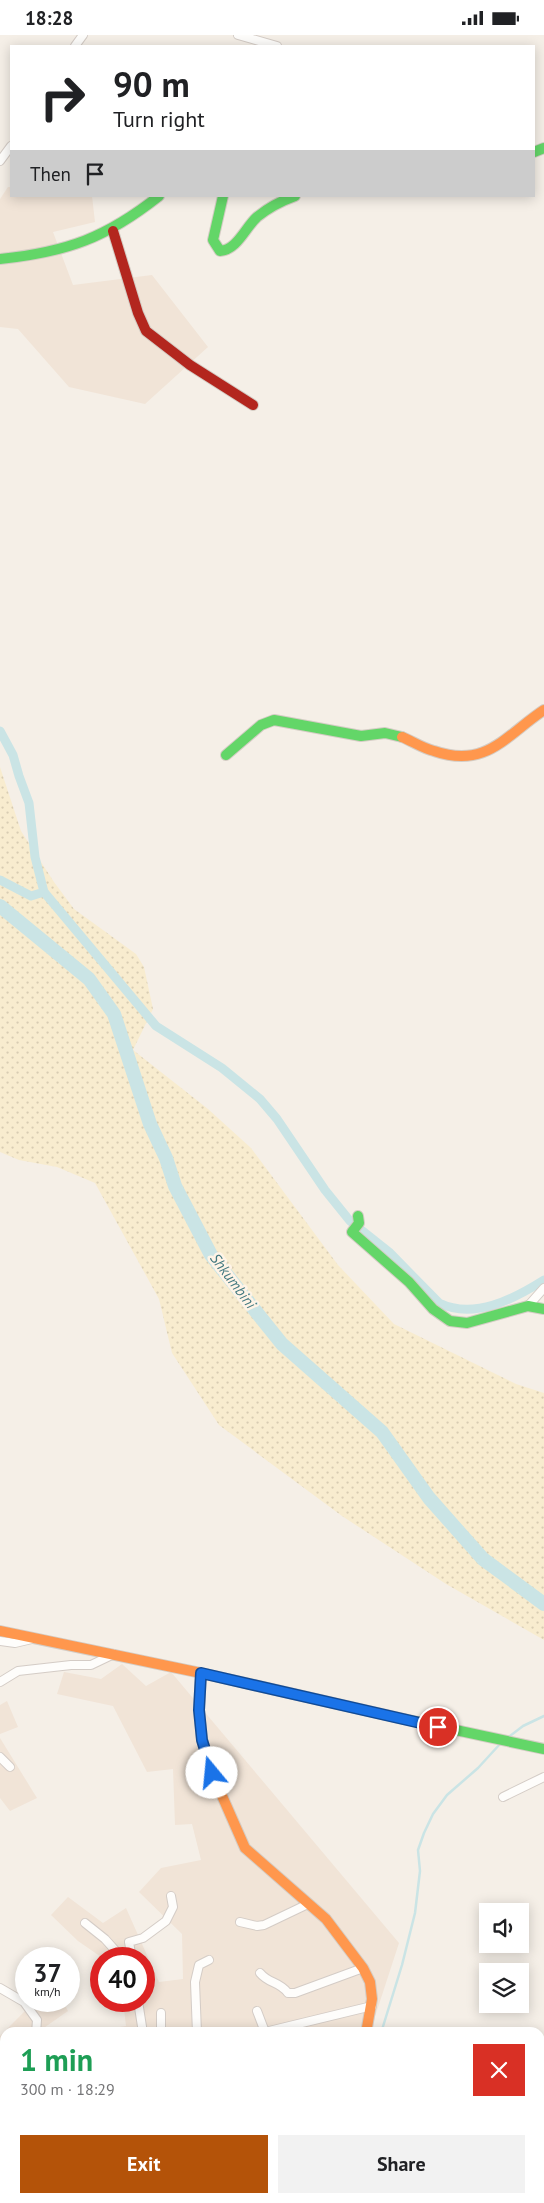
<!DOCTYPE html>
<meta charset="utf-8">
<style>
:root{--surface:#fff;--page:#f2f2f2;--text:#202124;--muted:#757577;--accent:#b45309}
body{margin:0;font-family:"PT Sans",sans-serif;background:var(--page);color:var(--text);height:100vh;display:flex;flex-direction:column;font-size:19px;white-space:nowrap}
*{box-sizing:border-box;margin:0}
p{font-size:16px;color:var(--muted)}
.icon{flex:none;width:28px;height:28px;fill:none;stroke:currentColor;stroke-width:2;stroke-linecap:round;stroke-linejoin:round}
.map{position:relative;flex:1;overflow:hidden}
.drawer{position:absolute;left:0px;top:1992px;width:545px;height:176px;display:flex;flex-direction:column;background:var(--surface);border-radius:15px 15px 0 0;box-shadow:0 2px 12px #0003}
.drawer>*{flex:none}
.guide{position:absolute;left:10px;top:10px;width:525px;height:152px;border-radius:0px;box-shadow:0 2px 12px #0003;background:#fff;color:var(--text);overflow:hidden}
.buttons{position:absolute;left:479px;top:1868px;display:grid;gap:10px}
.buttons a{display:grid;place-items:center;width:50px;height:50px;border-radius:0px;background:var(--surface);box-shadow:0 2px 12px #0003;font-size:25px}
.speed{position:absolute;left:15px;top:1912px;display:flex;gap:10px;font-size:25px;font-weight:700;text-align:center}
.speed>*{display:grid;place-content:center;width:65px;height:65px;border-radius:50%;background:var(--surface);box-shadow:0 2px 12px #0003;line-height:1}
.speed small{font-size:12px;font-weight:400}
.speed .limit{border:8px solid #d22;background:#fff;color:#111}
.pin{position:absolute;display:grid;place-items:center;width:42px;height:42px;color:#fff;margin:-21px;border:2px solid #fff;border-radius:50%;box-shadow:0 1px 5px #0007}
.me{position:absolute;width:55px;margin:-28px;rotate:343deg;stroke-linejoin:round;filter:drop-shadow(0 0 4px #0008)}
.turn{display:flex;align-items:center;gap:18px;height:105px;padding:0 20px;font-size:22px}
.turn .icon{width:65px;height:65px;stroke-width:2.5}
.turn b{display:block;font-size:35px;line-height:42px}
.then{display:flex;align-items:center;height:48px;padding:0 20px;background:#0003;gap:10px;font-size:19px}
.round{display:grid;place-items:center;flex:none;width:52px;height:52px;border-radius:0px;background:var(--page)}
.head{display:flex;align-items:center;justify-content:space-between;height:85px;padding:0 20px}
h1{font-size:30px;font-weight:600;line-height:38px;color:#1e9e55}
.primary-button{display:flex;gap:10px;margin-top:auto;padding:10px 20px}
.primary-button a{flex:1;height:58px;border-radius:0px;background:var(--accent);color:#fff;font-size:20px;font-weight:600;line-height:58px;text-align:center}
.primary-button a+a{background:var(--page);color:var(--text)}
.status{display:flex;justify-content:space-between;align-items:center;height:35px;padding:0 25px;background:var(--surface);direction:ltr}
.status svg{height:14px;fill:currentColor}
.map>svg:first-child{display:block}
.residential{fill:#f1e4d7}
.sand{fill:url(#sand-dots)}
.cemetery{fill:url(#cemetery-stones)}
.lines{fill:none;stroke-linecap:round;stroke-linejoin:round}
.stream{stroke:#cae4e5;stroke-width:2.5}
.canal{stroke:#cae4e5;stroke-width:9}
.river{stroke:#cae4e5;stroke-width:14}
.street-casing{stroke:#d4ccc6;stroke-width:10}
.fast-casing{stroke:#d4ccc4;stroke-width:12}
.slow-casing{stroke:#d4ccc4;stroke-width:12}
.jam-casing{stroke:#d4ccc4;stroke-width:12}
.street{stroke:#fefdfb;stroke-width:8}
.fast{stroke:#63d668;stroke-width:10}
.slow{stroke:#ff974d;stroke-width:10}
.jam{stroke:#b3261e;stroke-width:10}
.route-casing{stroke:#114b97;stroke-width:12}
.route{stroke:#1a73e8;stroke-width:9}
.labels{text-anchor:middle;stroke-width:5;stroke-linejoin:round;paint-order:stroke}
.water-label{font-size:15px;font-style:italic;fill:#40777f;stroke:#fff4e7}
</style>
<div class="status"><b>18:28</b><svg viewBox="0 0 49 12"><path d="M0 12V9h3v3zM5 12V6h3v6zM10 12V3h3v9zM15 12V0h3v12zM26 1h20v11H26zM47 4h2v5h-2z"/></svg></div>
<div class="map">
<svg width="544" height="2168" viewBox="0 0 544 2168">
<defs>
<pattern id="sand-dots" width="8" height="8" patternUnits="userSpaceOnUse" patternTransform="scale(1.25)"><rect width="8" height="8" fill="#f8eccf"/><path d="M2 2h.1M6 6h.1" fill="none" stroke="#d8ccb3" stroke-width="1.8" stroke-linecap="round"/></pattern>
<pattern id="cemetery-stones" width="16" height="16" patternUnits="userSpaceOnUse" patternTransform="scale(1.25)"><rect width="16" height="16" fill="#e2ebd2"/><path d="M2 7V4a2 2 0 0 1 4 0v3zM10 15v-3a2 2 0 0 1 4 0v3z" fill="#bcc1ac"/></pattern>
</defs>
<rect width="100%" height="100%" fill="#f5efe7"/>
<path class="residential" d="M 8,152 L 11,152 L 11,161 L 92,161 L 95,187 L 53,197 L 73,250 L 152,240 L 208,312 L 145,369 L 69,352 L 18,294 L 0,292 L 0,164 Z
M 122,1629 L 146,1651 L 171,1637 L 399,1908 L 370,1997 L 108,1997 L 107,1994 L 126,1991 L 123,1966 L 144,1966 L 144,1924 L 104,1924 L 78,1906 L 51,1880 L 68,1862 L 103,1888 L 126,1873 L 159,1947 L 183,1944 L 182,1899 L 139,1857 L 161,1833 L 201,1825 L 192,1789 L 175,1790 L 173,1734 L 147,1737 L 113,1671 L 57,1659 L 64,1637 L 101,1644 Z
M 7,1666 L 18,1692 L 0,1699 L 0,1670 Z
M 0,1703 L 37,1763 L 10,1776 L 0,1763 Z
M 35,1966 L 63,1966 L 68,1976 L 38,1997 L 5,1998 L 5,2102 L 2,2105 L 0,2122 L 0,2001 Z
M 9,2164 L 317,2164 L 316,2168 L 7,2168 Z"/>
<path class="sand" d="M 0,732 L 21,796 L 54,847 L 74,874 L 136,919 L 144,932 L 153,974 L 133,1015 L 208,1074 L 251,1113 L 338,1230 L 394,1289 L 516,1349 L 544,1358 L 544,1605 L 446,1549 L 342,1481 L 219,1390 L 172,1318 L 159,1264 L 95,1148 L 57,1132 L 19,1125 L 0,1117 Z"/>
<path class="cemetery" d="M 540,2069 L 544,2069 L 544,2168 L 351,2168 L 352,2164 L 540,2164 Z"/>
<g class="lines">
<path class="stream" d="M 506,1704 L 523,1691 L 544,1681
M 381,1998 L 402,1930 L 415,1878 L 420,1836 L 418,1815 L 424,1798 L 433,1779 L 447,1760 L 478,1733 L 500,1709
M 326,2168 L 329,2164"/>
<path class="canal" d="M 0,696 L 13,720 L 19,741 L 29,768 L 35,822 L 44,857
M 0,845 L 31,861 L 44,857 L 156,991 L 222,1033 L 260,1064 L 277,1084 L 325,1155 L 350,1186 L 389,1217 L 439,1268 C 474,1285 514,1264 544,1245"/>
<path class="river" d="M 0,871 L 89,944 L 114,979 L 150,1089 L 166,1123 L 175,1151 L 211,1220 L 250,1269 L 282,1309 L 382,1397 L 429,1463 L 483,1524 L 544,1569"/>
<g class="street-casing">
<path id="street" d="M 238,0 L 277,11
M 75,11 L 83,0
M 0,126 L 11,111
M 528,1271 L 544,1253
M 0,1606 L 15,1608 L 32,1604
M 0,1647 L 18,1636 L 71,1630 L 91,1630 L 114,1619
M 0,1722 L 10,1732
M 503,1762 L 544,1742
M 240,1887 L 257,1891 L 264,1890 L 308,1869
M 85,1888 L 105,1904 L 123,1924
M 132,1924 L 129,1907 L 143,1903 L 166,1886 L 173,1872 L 171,1861
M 260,1938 C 269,1949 279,1946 288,1958 L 295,1958 L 363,1933
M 0,1953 L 24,1967 L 37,1985 L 36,1998
M 138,1966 L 143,1998
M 257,1976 L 265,1997 L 372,1971
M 161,1998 L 161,1978
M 197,1998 L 195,1947 L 199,1930 L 209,1925
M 0,2036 L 5,2033
M 540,2067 L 544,2067
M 207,2164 L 215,2168
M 45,2168 L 48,2164
M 319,2168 L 322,2164"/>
</g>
<g class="fast-casing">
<path id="fast" d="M 534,117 L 544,113
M 223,161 L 213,205 L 220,216 C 237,215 245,193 257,182 C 268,173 281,166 295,161
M 0,224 C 67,217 106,203 159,161
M 226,720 L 261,690 L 274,685 L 361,701 L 385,698 L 402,702
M 358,1181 L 359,1188 L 352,1197 L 409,1247 L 433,1274 L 450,1286 L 467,1288 L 528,1271 L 544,1274
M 404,1684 L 544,1714"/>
</g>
<g class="slow-casing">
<path id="slow" d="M 402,702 C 412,706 422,713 434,716 C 486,734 505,701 544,675
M 0,1596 L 201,1638 L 404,1684
M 201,1638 L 199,1675 L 202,1705 L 212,1738 L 245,1813 L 326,1884 L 363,1933 L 370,1947 L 372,1964 L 366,1998"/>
</g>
<g class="jam-casing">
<path id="jam" d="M 113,196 L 138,278 L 146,296 L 190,330 L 253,370"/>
</g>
<use href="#street" class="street"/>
<use href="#fast" class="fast"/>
<use href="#slow" class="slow"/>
<use href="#jam" class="jam"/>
</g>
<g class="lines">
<g class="route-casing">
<path id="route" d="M 212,1738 L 202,1705 L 199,1675 L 201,1638 L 438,1692"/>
</g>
<use href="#route" class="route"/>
</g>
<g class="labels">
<g class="water-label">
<text transform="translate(233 1246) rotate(53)" y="5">Shkumbini</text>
</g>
</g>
</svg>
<div class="buttons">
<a><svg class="icon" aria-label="sound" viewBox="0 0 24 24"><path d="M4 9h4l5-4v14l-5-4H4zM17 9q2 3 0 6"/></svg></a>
<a><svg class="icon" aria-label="layers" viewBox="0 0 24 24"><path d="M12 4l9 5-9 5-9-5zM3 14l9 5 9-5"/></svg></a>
</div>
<div class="speed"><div>37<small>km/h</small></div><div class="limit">40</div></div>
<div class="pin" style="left:438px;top:1692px;background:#d93025"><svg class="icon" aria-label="arrive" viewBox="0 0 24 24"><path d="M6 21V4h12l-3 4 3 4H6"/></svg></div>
<svg class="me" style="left:212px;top:1738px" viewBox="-20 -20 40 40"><circle r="19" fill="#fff"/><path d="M0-13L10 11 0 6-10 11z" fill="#1a73e8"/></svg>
<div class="guide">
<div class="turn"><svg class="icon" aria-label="right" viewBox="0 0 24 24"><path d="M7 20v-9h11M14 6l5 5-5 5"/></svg><div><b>90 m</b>Turn right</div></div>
<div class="then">Then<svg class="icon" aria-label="arrive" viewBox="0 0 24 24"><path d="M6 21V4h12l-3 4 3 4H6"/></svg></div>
</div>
<section class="drawer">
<div class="head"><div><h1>1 min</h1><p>300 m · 18:29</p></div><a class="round" style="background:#d93025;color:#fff"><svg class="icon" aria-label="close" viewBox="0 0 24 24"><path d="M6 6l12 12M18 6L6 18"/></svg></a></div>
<div class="primary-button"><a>Exit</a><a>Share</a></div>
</section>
</div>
